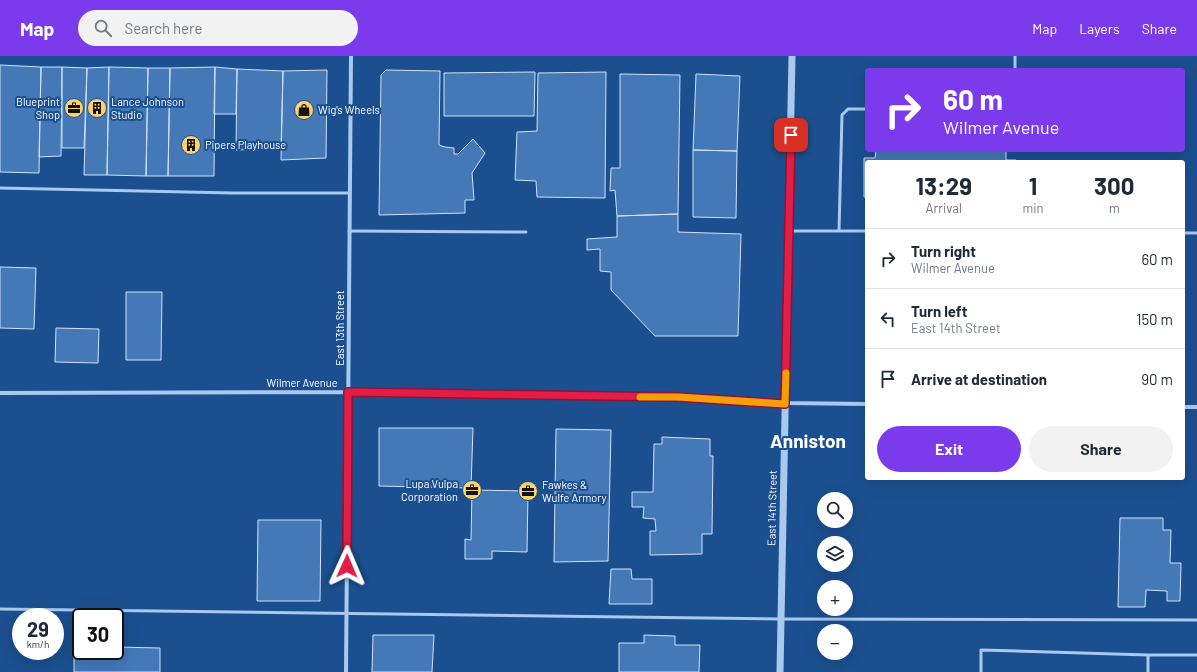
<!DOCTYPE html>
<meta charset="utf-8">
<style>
:root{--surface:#fff;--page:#f2f2f3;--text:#1f2937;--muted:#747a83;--line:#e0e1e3;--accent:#7c3aed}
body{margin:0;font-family:Barlow,sans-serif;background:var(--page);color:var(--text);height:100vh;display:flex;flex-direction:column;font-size:15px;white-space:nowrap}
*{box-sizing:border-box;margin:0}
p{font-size:13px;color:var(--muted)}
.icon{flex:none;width:22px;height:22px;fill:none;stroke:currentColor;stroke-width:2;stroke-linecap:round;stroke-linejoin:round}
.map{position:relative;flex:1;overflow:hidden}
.details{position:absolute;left:865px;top:104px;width:320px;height:320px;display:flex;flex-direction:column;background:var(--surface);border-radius:4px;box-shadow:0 4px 16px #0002}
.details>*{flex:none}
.hud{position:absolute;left:865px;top:12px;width:320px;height:84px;border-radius:4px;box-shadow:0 4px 16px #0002;background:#7c3aed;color:#fff;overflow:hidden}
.controls{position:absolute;left:817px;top:436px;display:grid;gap:8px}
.controls a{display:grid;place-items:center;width:36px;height:36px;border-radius:50%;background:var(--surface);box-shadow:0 4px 16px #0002;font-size:20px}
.speed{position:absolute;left:12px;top:552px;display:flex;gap:8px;font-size:20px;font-weight:700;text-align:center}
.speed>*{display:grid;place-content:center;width:52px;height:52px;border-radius:50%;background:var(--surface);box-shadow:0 4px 16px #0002;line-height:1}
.speed small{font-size:10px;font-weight:400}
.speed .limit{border:2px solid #111;border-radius:6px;background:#fff;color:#111}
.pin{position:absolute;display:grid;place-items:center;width:34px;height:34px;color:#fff;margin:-17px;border-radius:8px;box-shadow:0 2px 6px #0006}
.me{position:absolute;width:44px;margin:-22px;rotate:1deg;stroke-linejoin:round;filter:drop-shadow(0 0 3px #0008)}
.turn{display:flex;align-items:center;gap:14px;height:84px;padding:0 12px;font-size:18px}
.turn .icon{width:52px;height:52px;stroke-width:2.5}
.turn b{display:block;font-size:28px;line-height:34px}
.eta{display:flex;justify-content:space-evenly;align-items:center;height:68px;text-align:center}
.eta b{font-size:24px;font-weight:700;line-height:28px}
.cta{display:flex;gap:8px;margin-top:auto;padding:8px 12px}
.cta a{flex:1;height:46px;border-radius:24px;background:var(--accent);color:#fff;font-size:16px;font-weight:700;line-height:46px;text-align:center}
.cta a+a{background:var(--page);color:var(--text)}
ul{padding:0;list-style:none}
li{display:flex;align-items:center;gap:12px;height:60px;padding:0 12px;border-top:1px solid var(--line)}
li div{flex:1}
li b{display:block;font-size:15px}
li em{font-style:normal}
header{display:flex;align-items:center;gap:24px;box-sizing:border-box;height:56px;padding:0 20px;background:var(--accent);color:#fff}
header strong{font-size:19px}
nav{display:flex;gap:22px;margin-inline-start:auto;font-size:14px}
.search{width:280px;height:36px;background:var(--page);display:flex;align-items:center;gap:10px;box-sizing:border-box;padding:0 14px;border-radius:22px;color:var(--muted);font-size:15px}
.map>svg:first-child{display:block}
.building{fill:#4478b7;stroke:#cfe3fa}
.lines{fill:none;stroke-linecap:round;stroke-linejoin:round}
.service{stroke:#a9c9ee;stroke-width:3}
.minor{stroke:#a9c9ee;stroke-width:4}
.tertiary{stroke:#a9c9ee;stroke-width:7}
.route-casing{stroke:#92132f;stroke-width:10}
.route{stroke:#e11d48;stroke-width:7}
.slow{stroke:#f59e0b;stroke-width:7}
.labels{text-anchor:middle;stroke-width:4;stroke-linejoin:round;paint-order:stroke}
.poi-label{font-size:11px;fill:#fff;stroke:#1b4f8f;text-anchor:start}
.street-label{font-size:11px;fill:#fff;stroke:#1b4f8f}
.town-label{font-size:19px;font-weight:bold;fill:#fff;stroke:#1b4f8f}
</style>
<header>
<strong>Map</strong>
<div class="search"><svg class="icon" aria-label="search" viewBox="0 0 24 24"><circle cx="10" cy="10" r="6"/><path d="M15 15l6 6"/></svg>Search here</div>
<nav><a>Map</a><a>Layers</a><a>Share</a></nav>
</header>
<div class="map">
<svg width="1197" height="616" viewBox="0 0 1197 616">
<rect width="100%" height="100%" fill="#1b4f8f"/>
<path class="building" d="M 0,9 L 41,11 L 39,117 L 0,116 Z
M 41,11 L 62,11 L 61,100 L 39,101 Z
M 62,11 L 87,12 L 84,92 L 62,92 Z
M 109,11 L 107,119 L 84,119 L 87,12 Z
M 109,11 L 148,12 L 146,120 L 107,119 Z
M 215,11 L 214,120 L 168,120 L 170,12 Z
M 215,11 L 237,13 L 236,58 L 214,58 Z
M 148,12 L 170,12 L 168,120 L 146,120 Z
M 237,13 L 283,15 L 281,93 L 236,94 Z
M 327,14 L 326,102 L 281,104 L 283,15 Z
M 386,14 L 440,15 L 439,89 L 445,91 L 454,92 L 454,98 L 458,98 L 473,83 L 485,97 L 472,117 L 474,144 L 465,144 L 465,157 L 379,159 L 381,19 Z
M 535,16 L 534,60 L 444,60 L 444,17 Z
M 606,16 L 605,142 L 537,141 L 536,125 L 515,124 L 517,76 L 537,75 L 538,17 Z
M 620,18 L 680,19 L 678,158 L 617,160 L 615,134 L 610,135 L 611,112 L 620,112 Z
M 696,18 L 740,20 L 737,95 L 693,94 Z
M 693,94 L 737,95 L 736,162 L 693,161 Z
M 876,94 L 1006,95 L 1006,104 L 1016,104 L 1016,106 L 867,106 L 867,141 L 864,141 L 864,102 L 875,102 Z
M 678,158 L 678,176 L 741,178 L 738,280 L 655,280 L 611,234 L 611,216 L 600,215 L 600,193 L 587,194 L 587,183 L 617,181 L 617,160 Z
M 0,211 L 36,212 L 34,273 L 0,272 Z
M 126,236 L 162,236 L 161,304 L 126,304 Z
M 56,272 L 99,273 L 98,307 L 55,306 Z
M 379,372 L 473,372 L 471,432 L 379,430 Z
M 556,373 L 611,374 L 608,505 L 554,506 Z
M 662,381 L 710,383 L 710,400 L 713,400 L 712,478 L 702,478 L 702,498 L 650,499 L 650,475 L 656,475 L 655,463 L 643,462 L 644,451 L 632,451 L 632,436 L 653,436 L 654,388 L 662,388 Z
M 472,434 L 528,435 L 527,496 L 492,495 L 492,503 L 465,503 L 465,483 L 471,484 Z
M 1120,462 L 1163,462 L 1163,474 L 1171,474 L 1170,507 L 1181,507 L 1180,545 L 1167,545 L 1167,535 L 1146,534 L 1145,551 L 1118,551 Z
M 258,464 L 321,464 L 320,545 L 257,545 Z
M 611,513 L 631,513 L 632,523 L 652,523 L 652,548 L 609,548 Z
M 373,579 L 434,579 L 432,616 L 372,616 Z
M 644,579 L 675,580 L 675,589 L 700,589 L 699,616 L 619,616 L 619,587 L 644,587 Z
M 74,591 L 81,591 L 81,595 L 115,595 L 115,591 L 160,592 L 160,616 L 74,616 Z"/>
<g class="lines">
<path class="service" d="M 1015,14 L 1015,0
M 0,132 L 233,137 L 350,137
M 349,175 L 526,176
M 789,175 L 867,175
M 839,175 L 842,59 L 848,53 L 867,53
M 1183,177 L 1197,177
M 0,553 L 781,563 L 1197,564
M 981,616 L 981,594 L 1148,599 L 1197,599
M 1148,616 L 1148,599"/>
<path class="minor" d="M 0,337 L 348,336 L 678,341 L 785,347 L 867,348
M 1183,351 L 1197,351
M 346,616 L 351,0"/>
<path class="tertiary" d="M 780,616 L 792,0"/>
</g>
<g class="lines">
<g class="route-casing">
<path id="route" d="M 347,510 L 348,336 L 678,341 L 785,348 L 791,79"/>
</g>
<use href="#route" class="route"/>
<path class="slow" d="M 640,341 L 678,341 L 785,348 L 786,317"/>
</g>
<defs>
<g id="office-disc" transform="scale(1)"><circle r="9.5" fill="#ffd166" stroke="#1b4f8f"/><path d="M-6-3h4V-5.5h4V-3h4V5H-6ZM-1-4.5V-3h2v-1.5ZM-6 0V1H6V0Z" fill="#111"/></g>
<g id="building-disc" transform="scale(1)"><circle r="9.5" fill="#ffd166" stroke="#1b4f8f"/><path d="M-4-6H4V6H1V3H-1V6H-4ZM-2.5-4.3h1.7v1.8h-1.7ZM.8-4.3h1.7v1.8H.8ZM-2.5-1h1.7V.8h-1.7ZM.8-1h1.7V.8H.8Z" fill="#111"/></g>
<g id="shop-disc" transform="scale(1)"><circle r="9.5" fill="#ffd166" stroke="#1b4f8f"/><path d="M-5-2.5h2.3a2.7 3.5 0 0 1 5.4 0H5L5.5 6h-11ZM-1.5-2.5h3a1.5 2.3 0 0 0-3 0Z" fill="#111"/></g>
</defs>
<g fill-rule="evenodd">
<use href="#office-disc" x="74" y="52"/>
<use href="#building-disc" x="97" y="52"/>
<use href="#shop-disc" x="304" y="54"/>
<use href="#building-disc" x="191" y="89"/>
<use href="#office-disc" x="472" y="434"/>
<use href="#office-disc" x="528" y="435"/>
</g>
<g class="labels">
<g class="poi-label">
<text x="60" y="50" text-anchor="end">Blueprint<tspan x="60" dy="13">Shop</tspan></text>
<text x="111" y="50">Lance Johnson<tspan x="111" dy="13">Studio</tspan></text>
<text x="318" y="58">Wig's Wheels</text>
<text x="205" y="93">Pipers Playhouse</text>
<text x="458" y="432" text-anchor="end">Lupa Vulpa<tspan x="458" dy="13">Corporation</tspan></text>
<text x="542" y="433">Fawkes &amp;<tspan x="542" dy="13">Wulfe Armory</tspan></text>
</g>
<g class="street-label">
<text transform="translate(340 272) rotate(-90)" y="4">East 13th Street</text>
<text x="302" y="331">Wilmer Avenue</text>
<text transform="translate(772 452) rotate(-89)" y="4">East 14th Street</text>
</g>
<g class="town-label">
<text x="808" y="392">Anniston</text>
</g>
</g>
</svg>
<div class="controls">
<a><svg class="icon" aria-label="search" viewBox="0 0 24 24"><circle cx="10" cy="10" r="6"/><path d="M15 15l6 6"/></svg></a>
<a><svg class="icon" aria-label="layers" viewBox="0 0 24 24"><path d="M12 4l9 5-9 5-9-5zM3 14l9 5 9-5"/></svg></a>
<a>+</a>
<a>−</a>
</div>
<div class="speed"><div>29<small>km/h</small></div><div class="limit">30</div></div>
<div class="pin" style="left:791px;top:79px;background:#d93025"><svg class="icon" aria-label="arrive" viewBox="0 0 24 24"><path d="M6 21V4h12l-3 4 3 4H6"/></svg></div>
<svg class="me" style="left:347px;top:510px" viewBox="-20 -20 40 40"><path d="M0-17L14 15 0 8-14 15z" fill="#e11d48" stroke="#fff" stroke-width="4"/></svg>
<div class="hud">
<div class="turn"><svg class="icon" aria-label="right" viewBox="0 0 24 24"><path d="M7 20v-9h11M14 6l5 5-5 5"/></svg><div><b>60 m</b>Wilmer Avenue</div></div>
</div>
<section class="details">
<div class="eta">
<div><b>13:29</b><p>Arrival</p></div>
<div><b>1</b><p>min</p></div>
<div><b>300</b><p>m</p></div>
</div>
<ul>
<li><svg class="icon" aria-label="right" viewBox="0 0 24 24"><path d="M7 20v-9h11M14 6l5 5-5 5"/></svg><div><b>Turn right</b><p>Wilmer Avenue</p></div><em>60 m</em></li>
<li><svg class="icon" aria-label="left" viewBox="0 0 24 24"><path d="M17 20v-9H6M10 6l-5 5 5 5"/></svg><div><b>Turn left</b><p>East 14th Street</p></div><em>150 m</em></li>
<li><svg class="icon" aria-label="arrive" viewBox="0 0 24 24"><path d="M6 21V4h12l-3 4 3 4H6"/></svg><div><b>Arrive at destination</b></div><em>90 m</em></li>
</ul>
<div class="cta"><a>Exit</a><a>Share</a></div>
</section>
</div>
